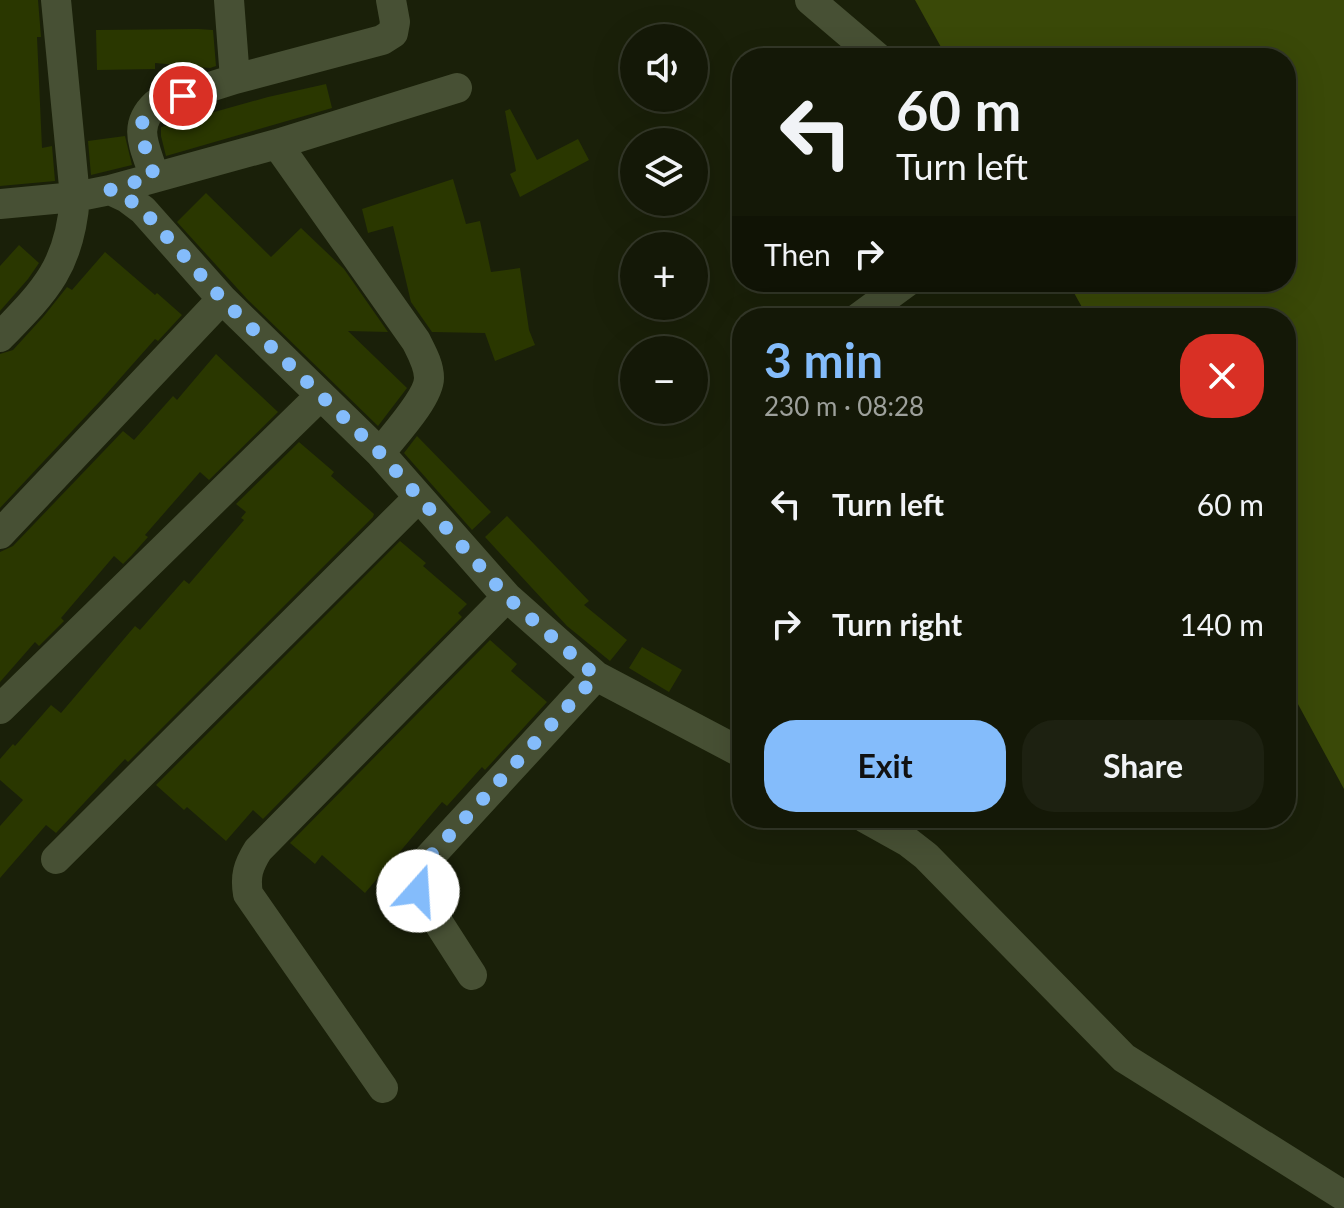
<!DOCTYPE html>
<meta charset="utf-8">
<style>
:root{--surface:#141807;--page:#1d2111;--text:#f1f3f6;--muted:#9da09b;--line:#333728;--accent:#84bcfb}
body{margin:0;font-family:Lato,sans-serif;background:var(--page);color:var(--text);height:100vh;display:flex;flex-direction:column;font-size:30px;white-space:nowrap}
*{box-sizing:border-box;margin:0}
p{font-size:26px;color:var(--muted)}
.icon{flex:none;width:44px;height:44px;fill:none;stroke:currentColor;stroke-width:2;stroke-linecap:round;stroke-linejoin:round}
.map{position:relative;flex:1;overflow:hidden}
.drawer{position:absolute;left:732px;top:308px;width:564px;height:520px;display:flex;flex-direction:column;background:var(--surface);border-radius:32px;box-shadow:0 8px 32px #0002,0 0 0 2px var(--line)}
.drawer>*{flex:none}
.banner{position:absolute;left:732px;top:48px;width:564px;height:244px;border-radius:32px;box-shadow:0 8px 32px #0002,0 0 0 2px var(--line);background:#141807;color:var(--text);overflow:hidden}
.buttons{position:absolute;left:620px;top:24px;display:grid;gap:16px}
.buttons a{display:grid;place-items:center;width:88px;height:88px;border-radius:50%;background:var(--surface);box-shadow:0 8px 32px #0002,0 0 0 2px var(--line);font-size:40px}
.pin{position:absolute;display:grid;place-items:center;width:68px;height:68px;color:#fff;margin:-34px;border:4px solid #fff;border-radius:50%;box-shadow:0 2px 8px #0007}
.me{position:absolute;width:88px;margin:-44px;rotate:19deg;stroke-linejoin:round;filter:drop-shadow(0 0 6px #0008)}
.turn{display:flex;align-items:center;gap:28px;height:168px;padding:0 32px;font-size:36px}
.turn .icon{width:104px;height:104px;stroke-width:2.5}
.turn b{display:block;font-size:56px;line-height:68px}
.then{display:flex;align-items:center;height:76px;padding:0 32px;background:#0003;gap:16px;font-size:30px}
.round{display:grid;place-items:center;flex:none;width:84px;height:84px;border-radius:32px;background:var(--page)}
.head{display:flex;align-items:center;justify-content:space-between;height:136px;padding:0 32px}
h1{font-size:48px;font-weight:700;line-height:60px;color:var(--accent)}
.action{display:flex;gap:16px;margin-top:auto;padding:16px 32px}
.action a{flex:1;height:92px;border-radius:32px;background:var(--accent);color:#111;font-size:32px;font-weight:700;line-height:92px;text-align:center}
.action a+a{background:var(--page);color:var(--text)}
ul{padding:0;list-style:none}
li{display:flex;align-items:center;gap:24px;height:120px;padding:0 32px}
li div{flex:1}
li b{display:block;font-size:30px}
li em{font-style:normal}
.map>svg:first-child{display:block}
.green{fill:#3a4908}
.building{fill:#2a3700}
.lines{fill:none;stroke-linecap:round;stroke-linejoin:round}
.street{stroke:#475034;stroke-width:30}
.route{stroke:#84bcfb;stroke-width:14;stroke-dasharray:0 25.2}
</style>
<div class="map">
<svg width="1344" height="1208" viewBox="0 0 1344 1208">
<rect width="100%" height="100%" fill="#1a2009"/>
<path class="green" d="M 915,0 L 1344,0 L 1344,789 L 1286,682 L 1286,318 L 1088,318 L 1068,282 L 1286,282 L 1286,58 L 947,58 Z"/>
<path class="building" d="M 0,0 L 38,0 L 41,37 L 37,37 L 42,148 L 52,146 L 55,181 L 0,186 Z
M 198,29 L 213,30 L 216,66 L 210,68 L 155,63 L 155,69 L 97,70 L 96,30 Z
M 326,84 L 332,108 L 166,156 L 161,136 L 161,127 L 194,120 L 193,118 L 268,97 Z
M 510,109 L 537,160 L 578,139 L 589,160 L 520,197 L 510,174 L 516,171 L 505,111 Z
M 125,136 L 132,165 L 91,175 L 88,141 Z
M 453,179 L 466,224 L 480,221 L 491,272 L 520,268 L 529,330 L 535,345 L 495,361 L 485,333 L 432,332 L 411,302 L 393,226 L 368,233 L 362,209 Z
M 206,193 L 271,257 L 301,228 L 344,269 L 388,332 L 348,331 L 407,388 L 378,426 L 247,299 L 177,222 Z
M 19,245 L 39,263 L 28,279 L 0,311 L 0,266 Z
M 105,252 L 155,295 L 157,293 L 182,315 L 158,341 L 155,339 L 101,400 L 0,508 L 0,354 L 13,350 L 44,316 L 67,287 L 72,290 Z
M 216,354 L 278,412 L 209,480 L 200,472 L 145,535 L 148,537 L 132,555 L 123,564 L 114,556 L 61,618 L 64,621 L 39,646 L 35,642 L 0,682 L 0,552 L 13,546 L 123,431 L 134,440 L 173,396 L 177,400 Z
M 417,436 L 491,512 L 472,530 L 404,453 Z
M 299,442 L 334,472 L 331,476 L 374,514 L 373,517 L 128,762 L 125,759 L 56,833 L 46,825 L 0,878 L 0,826 L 23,800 L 0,780 L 0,759 L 13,744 L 15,746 L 51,705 L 61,713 L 135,626 L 140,630 L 184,580 L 189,584 L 244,520 L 241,518 L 246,512 L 236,504 Z
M 507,516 L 589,601 L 584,605 L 627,640 L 610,661 L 567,626 L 485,537 Z
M 400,541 L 426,563 L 423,566 L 467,604 L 458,613 L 462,617 L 263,819 L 253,810 L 226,841 L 187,807 L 184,810 L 156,785 Z
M 490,640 L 517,664 L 511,671 L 547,702 L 485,770 L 482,767 L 447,806 L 442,802 L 365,893 L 322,855 L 315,864 L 290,843 Z
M 642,647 L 682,670 L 669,692 L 629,668 Z"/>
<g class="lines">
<path class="street" d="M 229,0 L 235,79
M 810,0 L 878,58
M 277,144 L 416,341 C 422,353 429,365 429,378 C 429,398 393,436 380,453
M 154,176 C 146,148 131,127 156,104 L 235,79 L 382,40 L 393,33 L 395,22 L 391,0
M 110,190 L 127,198 L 143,210 L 222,299 L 380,453 L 507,597 L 596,676 L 742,753
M 0,204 L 75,197 L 110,190 L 277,144 L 457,88
M 858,318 L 907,282
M 0,337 C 46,290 70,266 75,197 L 56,0
M 0,534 L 222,299
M 0,709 L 320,396
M 865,818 L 908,842 L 926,856 L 1124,1058 L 1344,1196
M 56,859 L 419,497
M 472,975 L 418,891 L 418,877 L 424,863 L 596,676
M 383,1088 L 248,894 C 245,876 248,866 258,850 L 507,597"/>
</g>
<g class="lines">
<path class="route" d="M 183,96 C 126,114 140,128 154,176 L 110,190 L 127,198 L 143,210 L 222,299 L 380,453 L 507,597 L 596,676 L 424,863 L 418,877 L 418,891"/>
</g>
</svg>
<div class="buttons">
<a><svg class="icon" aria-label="sound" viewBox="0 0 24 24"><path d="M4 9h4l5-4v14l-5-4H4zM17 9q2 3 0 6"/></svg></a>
<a><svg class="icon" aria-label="layers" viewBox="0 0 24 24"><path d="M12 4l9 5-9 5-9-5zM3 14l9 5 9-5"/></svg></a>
<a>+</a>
<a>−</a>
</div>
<div class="pin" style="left:183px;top:96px;background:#d93025"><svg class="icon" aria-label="arrive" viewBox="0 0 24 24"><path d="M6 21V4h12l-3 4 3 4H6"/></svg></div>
<svg class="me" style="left:418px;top:891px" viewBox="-20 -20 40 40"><circle r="19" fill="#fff"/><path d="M0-13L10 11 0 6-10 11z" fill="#84bcfb"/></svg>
<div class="banner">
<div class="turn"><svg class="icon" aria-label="left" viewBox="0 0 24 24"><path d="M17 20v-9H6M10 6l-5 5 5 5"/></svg><div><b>60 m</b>Turn left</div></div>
<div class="then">Then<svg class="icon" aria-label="right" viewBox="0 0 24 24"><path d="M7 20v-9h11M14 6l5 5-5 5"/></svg></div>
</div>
<section class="drawer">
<div class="head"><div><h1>3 min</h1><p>230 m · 08:28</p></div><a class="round" style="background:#d93025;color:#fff"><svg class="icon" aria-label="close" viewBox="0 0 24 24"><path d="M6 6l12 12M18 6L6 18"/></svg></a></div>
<ul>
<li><svg class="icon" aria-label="left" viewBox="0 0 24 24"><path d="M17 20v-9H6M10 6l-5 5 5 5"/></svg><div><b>Turn left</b></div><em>60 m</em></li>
<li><svg class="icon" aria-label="right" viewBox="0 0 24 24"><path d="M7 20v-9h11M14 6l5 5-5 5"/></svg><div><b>Turn right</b></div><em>140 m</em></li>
</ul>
<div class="action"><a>Exit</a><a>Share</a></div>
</section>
</div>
